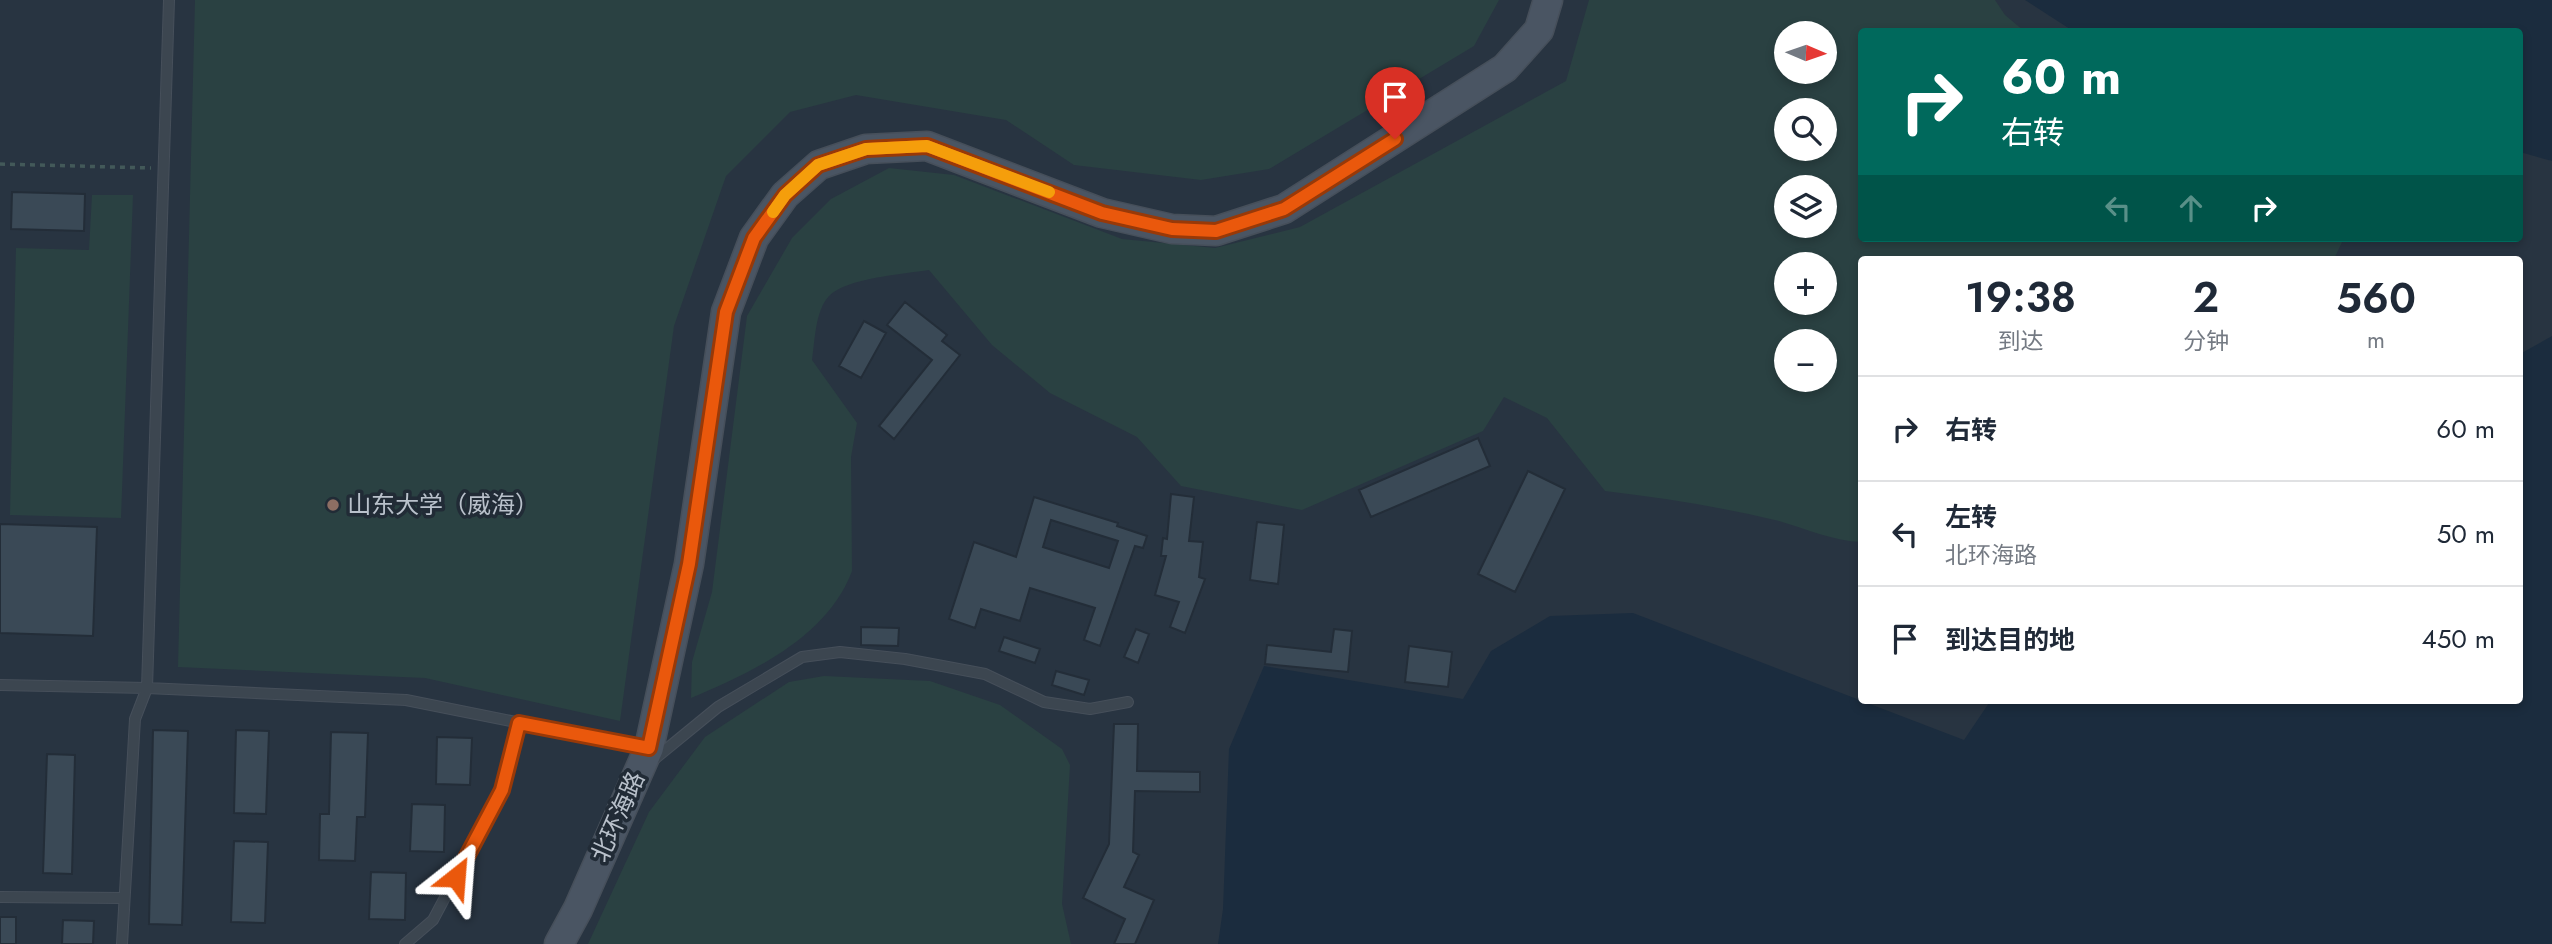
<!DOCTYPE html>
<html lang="zh">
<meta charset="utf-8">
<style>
:root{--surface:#fff;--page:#f2f2f3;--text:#1f2937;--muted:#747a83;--line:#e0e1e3}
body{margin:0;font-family:Jost,"Noto Sans SC",sans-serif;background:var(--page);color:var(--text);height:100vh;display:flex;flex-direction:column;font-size:26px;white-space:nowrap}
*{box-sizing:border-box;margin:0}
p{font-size:23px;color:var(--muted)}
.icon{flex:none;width:38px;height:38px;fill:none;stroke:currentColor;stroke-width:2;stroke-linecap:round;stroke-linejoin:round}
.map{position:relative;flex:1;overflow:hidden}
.drawer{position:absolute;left:1858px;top:256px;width:665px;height:448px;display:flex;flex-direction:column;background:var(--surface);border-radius:7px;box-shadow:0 4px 10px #0003}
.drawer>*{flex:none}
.guide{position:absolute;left:1858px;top:28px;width:665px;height:214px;border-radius:7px;box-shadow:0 4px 10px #0003;background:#00695c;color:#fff;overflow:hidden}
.needle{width:46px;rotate:92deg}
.buttons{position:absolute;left:1774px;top:21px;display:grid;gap:14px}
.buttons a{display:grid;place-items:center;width:63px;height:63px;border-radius:50%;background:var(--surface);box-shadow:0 4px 10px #0003;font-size:35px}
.pin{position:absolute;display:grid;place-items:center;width:60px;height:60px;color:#fff;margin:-72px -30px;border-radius:50% 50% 50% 0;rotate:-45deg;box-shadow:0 0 7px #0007}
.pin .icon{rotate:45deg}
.me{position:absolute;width:77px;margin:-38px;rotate:28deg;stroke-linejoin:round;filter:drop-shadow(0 0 5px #0008)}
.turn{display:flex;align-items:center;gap:24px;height:147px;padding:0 28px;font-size:32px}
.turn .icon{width:91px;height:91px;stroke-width:2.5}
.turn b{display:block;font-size:49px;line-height:60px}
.lanes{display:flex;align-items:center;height:66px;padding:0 28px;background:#0003;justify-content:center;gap:35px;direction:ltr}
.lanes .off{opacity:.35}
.eta{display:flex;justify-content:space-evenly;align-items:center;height:119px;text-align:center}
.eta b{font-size:42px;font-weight:600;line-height:49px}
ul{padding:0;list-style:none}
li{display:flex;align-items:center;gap:21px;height:105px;padding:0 28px;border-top:2px solid var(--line)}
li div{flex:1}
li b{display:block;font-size:26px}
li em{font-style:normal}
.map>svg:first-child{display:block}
.green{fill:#2a4142;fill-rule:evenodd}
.water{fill:#1b2c3e}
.building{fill:#3a4956;stroke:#232d38;stroke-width:2;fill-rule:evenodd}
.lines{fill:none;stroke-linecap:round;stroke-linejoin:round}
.service-casing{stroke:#464f5a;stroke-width:12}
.secondary-casing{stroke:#464f5a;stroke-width:31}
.path{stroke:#435959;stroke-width:3.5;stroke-dasharray:5 5;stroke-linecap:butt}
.service{stroke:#3c4650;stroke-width:10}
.secondary{stroke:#4a5563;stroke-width:28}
.route-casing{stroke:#983908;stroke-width:18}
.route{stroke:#ea580c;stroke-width:12}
.slow{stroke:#f59e0b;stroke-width:12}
.education-dot{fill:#8d6e63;stroke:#212b36;stroke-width:2.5}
.labels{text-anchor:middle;stroke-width:7;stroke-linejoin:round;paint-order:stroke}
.poi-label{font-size:24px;fill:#b9c1cb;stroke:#212b36;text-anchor:start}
.street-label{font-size:24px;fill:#b9c1cb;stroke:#212b36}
</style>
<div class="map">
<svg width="2552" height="944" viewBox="0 0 2552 944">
<rect width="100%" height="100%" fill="#283441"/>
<path class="green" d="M 195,0 L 1499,0 L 1474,46 L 1269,169 L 1201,180 L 1074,165 L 1006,120 L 856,95 L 790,112 L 726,176 L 674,326 L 620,721 L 425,678 L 178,667 Z
M 1589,0 L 1995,0 L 2005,15 L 2024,31 L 1862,32 L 1862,238 L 2344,238 L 2334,259 L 1862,259 L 1862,542 C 1833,541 1807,529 1779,521 C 1721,507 1664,498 1605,491 L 1547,418 L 1504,397 L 1483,431 L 1302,510 L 1181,486 L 1137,437 L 1050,393 L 992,345 L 929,270 C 904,274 846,278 829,296 C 815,311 815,341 812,360 L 857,423 L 851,457 L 852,571 C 827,638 752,672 691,698 L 692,662 L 712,592 L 747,316 L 792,238 L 831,199 L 889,168 L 954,175 L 1122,239 L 1215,248 L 1300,227 L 1566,81 ZM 1787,33 L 1825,33 L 1825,72 L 1787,72 ZM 1787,110 L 1825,110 L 1825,149 L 1787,149 ZM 1787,187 L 1825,187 L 1825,226 L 1787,226 ZM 1787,264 L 1825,264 L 1825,303 L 1787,303 ZM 1787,341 L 1825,341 L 1825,380 L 1787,380 Z
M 92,195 L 133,195 L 121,518 L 10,515 L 16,248 L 89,250 Z
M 824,676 L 930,681 L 1000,705 L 1062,749 L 1070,765 L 1062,904 L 1071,944 L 588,944 L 649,812 L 705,737 L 789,682 Z"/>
<path class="water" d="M 2025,0 L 2552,0 L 2552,161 L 2520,152 L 2520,32 L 2073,31 Z
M 2552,336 L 2552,944 L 1218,944 L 1223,909 L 1229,749 L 1264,666 L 1463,699 L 1491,651 L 1550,616 L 1633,613 L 1964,740 L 1991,700 L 2520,700 L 2520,354 Z"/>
<path class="building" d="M 12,192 L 85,194 L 84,231 L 11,229 Z
M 905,302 L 947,335 L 942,341 L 960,355 L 894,439 L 879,426 L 932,360 L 887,325 Z
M 864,321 L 886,333 L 861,378 L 839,366 Z
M 1478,438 L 1490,466 L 1371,517 L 1359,490 Z
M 1528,471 L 1565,489 L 1515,592 L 1478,574 Z
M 1171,494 L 1194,497 L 1189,541 L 1203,542 L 1199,577 L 1205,579 L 1185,633 L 1170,627 L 1179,602 L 1155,595 L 1166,556 L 1161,556 L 1163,538 L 1167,539 Z
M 1034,497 L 1118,523 L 1117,526 L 1147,536 L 1143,548 L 1135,546 L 1100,646 L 1084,640 L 1095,608 L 1030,588 L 1020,621 L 981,609 L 975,628 L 949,619 L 974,542 L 1016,557 ZM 1051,520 L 1118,541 L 1109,568 L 1043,547 Z
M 1257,522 L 1284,525 L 1278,584 L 1250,580 Z
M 0,524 L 97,527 L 93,636 L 0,633 Z
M 861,627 L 899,628 L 898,646 L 861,645 Z
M 1136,629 L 1149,634 L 1138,663 L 1124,657 Z
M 1334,629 L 1352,631 L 1348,672 L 1265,664 L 1267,645 L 1331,652 Z
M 1004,637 L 1040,649 L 1035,663 L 999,651 Z
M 1409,646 L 1452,652 L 1448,687 L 1405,682 Z
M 1056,671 L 1089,680 L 1084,695 L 1052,685 Z
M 1114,724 L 1138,724 L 1137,771 L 1200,772 L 1200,792 L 1135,791 L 1133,852 L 1139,855 L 1124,887 L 1154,900 L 1135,944 L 1114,944 L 1125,919 L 1083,898 L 1109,844 Z
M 153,730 L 188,731 L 182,925 L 149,924 Z
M 236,730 L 269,731 L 266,814 L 234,813 Z
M 331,732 L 368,733 L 365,817 L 357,817 L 355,861 L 319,860 L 320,814 L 329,814 Z
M 437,737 L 472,738 L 470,785 L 436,784 Z
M 47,754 L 75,755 L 72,874 L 43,873 Z
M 412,804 L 445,805 L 444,852 L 410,851 Z
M 234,841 L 268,842 L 265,923 L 231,922 Z
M 371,872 L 406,873 L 405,920 L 369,919 Z
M 0,917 L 16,917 L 16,944 L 0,944 Z
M 63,920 L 94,921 L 93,944 L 62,944 Z"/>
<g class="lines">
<g class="service-casing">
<path id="service" d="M 0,685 L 147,688 L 406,700 L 645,748
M 652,761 L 718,707 L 802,657 L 840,652 L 905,659 L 985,674 L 1044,702 L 1090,709 L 1128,702
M 0,897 L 124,898
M 122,944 L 135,719 L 147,688 L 169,0
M 405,944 L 433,920 L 502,790 L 518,723"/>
</g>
<g class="secondary-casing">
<path id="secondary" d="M 559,944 L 578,909 L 649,748 L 689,564 L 726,312 L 754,238 L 785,195 L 819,165 L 866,149 L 927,146 L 1102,213 L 1172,229 L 1216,231 L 1284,209 L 1505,68 L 1539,30 L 1548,0"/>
</g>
<path class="path" d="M 0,164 L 151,168"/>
<use href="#service" class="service"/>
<use href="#secondary" class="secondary"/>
</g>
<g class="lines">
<g class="route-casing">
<path id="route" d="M 456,877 L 502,790 L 519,723 L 649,748 L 689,564 L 726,312 L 754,238 L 785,195 L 818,165 L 866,149 L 927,146 L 1102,213 L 1172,229 L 1216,231 L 1284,209 L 1395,139"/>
</g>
<use href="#route" class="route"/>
<path class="slow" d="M 773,212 L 785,195 L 818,165 L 866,149 L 927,146 L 1049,192"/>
</g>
<circle class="education-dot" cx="333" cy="505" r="7"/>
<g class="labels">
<g class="poi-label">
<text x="347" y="513">山东大学（威海）</text>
</g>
<g class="street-label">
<text transform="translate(618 817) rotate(-66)" y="8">北环海路</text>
</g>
</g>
</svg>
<div class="buttons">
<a><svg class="needle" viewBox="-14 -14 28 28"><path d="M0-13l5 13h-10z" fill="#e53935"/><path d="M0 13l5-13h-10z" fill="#747a83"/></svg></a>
<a><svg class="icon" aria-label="search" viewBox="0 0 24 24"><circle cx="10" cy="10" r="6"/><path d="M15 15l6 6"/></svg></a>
<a><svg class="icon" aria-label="layers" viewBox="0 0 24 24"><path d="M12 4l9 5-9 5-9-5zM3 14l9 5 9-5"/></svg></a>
<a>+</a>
<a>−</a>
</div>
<div class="pin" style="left:1395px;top:139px;background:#d93025"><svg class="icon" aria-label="arrive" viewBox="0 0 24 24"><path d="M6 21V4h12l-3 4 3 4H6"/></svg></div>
<svg class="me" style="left:456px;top:877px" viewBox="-20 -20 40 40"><path d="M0-17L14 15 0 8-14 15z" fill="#ea580c" stroke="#fff" stroke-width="4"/></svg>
<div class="guide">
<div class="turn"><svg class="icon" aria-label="right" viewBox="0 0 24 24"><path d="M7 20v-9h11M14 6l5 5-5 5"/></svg><div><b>60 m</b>右转</div></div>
<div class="lanes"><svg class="icon off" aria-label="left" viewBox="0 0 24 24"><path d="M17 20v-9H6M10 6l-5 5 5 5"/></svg><svg class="icon off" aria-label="ahead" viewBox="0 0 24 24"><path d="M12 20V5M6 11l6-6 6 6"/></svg><svg class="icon" aria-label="right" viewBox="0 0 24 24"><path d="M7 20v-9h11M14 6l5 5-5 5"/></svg></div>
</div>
<section class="drawer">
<div class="eta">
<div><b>19:38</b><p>到达</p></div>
<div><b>2</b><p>分钟</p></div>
<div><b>560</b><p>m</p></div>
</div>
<ul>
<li><svg class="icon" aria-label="right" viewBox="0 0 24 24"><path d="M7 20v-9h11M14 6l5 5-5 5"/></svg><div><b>右转</b></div><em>60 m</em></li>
<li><svg class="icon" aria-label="left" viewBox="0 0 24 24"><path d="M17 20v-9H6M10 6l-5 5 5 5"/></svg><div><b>左转</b><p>北环海路</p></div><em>50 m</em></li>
<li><svg class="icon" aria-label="arrive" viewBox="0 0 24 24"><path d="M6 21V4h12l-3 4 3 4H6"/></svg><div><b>到达目的地</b></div><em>450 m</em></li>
</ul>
</section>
</div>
